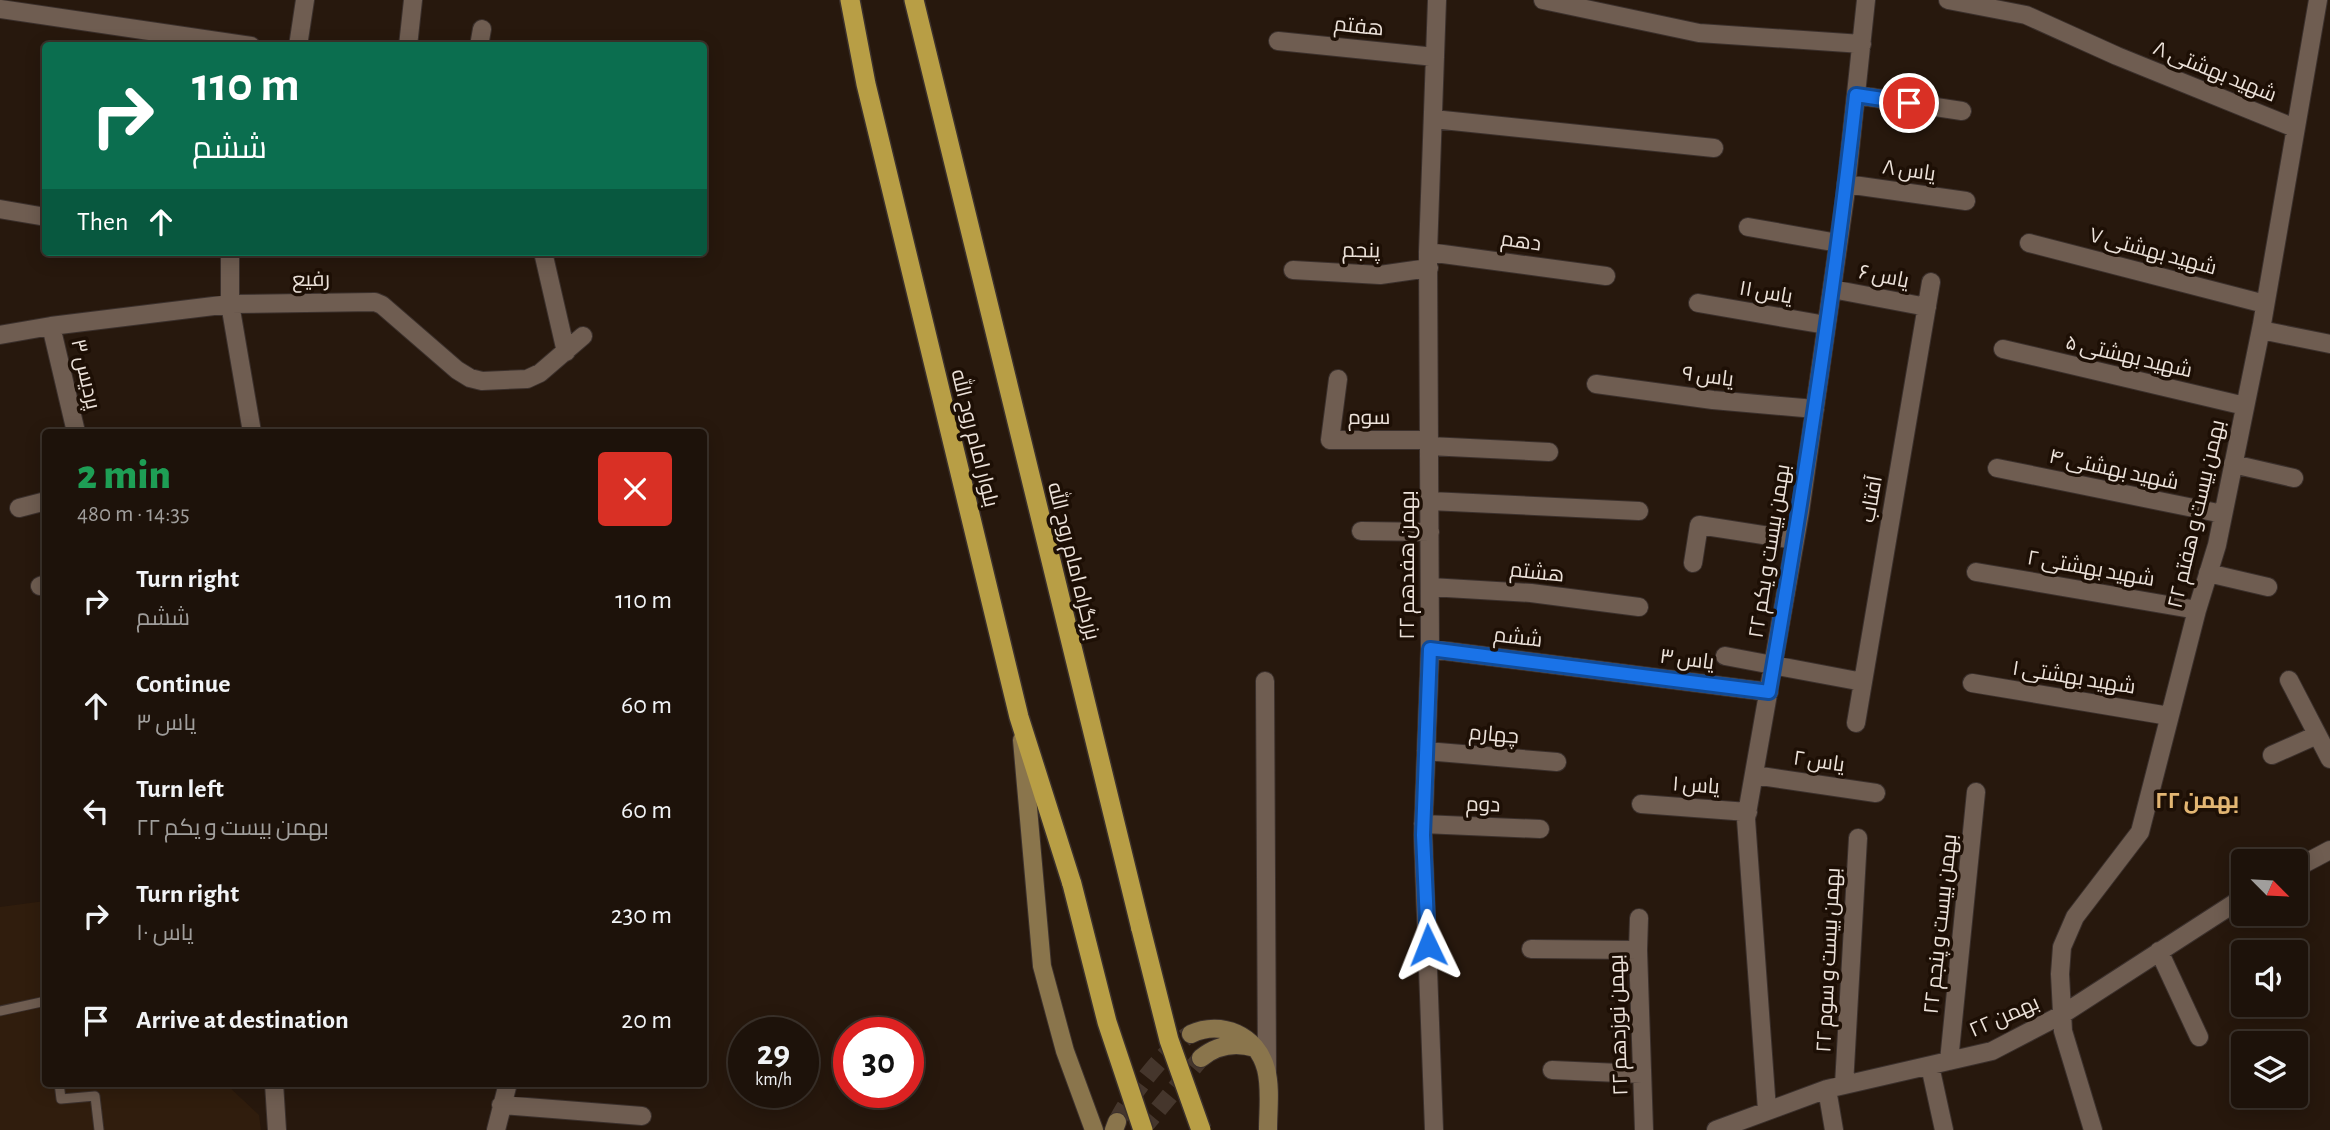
<!DOCTYPE html>
<meta charset="utf-8">
<style>
:root{--surface:#1d120a;--page:#2a2018;--text:#f1f3f6;--muted:#a09e9c;--line:#3b322b}
body{margin:0;font-family:"Alegreya Sans",Cairo,sans-serif;background:var(--page);color:var(--text);height:100vh;display:flex;flex-direction:column;font-size:26px;white-space:nowrap}
*{box-sizing:border-box;margin:0}
p{font-size:23px;color:var(--muted)}
.icon{flex:none;width:38px;height:38px;fill:none;stroke:currentColor;stroke-width:2;stroke-linecap:round;stroke-linejoin:round}
.map{position:relative;flex:1;overflow:hidden}
.panel{position:absolute;left:42px;top:429px;width:665px;height:658px;display:flex;flex-direction:column;background:var(--surface);border-radius:7px;box-shadow:0 4px 18px #0003,0 0 0 2px var(--line)}
.panel>*{flex:none}
.banner{position:absolute;left:42px;top:42px;width:665px;height:214px;border-radius:7px;box-shadow:0 4px 18px #0003,0 0 0 2px var(--line);background:#0b6e4f;color:#fff;overflow:hidden}
.needle{width:46px;rotate:114deg}
.tools{position:absolute;left:2231px;top:849px;display:grid;gap:14px}
.tools a{display:grid;place-items:center;width:77px;height:77px;border-radius:7px;background:var(--surface);box-shadow:0 4px 18px #0003,0 0 0 2px var(--line);font-size:35px}
.speed{position:absolute;left:728px;top:1017px;display:flex;gap:14px;font-size:35px;font-weight:700;text-align:center}
.speed>*{display:grid;place-content:center;width:91px;height:91px;border-radius:50%;background:var(--surface);box-shadow:0 4px 18px #0003,0 0 0 2px var(--line);line-height:1}
.speed small{font-size:18px;font-weight:400}
.speed .limit{border:10px solid #d22;background:#fff;color:#111}
.pin{position:absolute;display:grid;place-items:center;width:60px;height:60px;color:#fff;margin:-30px;border:4px solid #fff;border-radius:50%;box-shadow:0 2px 7px #0007}
.me{position:absolute;width:77px;margin:-38px;rotate:358deg;stroke-linejoin:round;filter:drop-shadow(0 0 5px #0008)}
.turn{display:flex;align-items:center;gap:24px;height:147px;padding:0 35px;font-size:32px}
.turn .icon{width:91px;height:91px;stroke-width:2.5}
.turn b{display:block;font-size:49px;line-height:60px}
.then{display:flex;align-items:center;height:66px;padding:0 35px;background:#0003;gap:14px;font-size:26px}
.round{display:grid;place-items:center;flex:none;width:74px;height:74px;border-radius:7px;background:var(--page)}
.summary{display:flex;align-items:center;justify-content:space-between;height:119px;padding:0 35px}
h1{font-size:42px;font-weight:800;line-height:52px;color:#1e9e55}
ul{padding:0;list-style:none}
li{display:flex;align-items:center;gap:21px;height:105px;padding:0 35px}
li div{flex:1}
li b{display:block;font-size:26px}
li em{font-style:normal}
.map>svg:first-child{display:block}
.built{fill:#301d0d}
.lines{fill:none;stroke-linecap:round;stroke-linejoin:round}
.secondary-tunnel{stroke:#45362c;stroke-width:18;stroke-dasharray:18 9;stroke-linecap:butt}
.service-casing{stroke:#3b302c;stroke-width:11}
.minor-casing{stroke:#3b302c;stroke-width:20}
.secondary-casing{stroke:#3b302c;stroke-width:20}
.trunk-casing{stroke:#3b302c;stroke-width:22}
.service{stroke:#6f5d51;stroke-width:9}
.minor{stroke:#6f5d51;stroke-width:18}
.secondary{stroke:#8a754c;stroke-width:18}
.trunk{stroke:#b89e45;stroke-width:19}
.trunk-bridge-casing{stroke:#3b302c;stroke-width:22;stroke-linecap:butt}
.trunk-bridge{stroke:#b89e45;stroke-width:19}
.route-casing{stroke:#114b97;stroke-width:18}
.route{stroke:#1a73e8;stroke-width:12}
.labels{text-anchor:middle;stroke-width:7;stroke-linejoin:round;paint-order:stroke}
.street-label{font-size:21px;fill:#ece2da;stroke:#1d0f05}
.neighbourhood-label{font-size:23px;font-weight:bold;fill:#e3b673;stroke:#1d0f05}
</style>
<div class="map">
<svg width="2330" height="1130" viewBox="0 0 2330 1130">
<rect width="100%" height="100%" fill="#27180d"/>
<path class="built" d="M 45,901 L 46,1083 L 225,1083 L 259,1115 L 261,1130 L 0,1130 L 0,907 Z"/>
<g class="lines">
<path class="secondary-tunnel" d="M 1117,1122 C 1127,1099 1169,1044 1191,1034
M 1141,1130 L 1201,1058"/>
<g class="service-casing">
<path id="service" d="M 0,1011 L 46,1001
M 59,1083 L 61,1099 L 95,1096 L 99,1130"/>
</g>
<g class="minor-casing">
<path id="minor" d="M 1543,0 L 1699,33 L 1862,44
M 1948,0 L 2026,15 L 2117,56 L 2295,128
M 0,9 L 251,46
M 1278,41 L 1435,57
M 298,46 L 305,0
M 408,46 L 413,0
M 479,46 L 482,29
M 1856,95 L 1962,111
M 1433,119 L 1714,148
M 1846,184 L 1966,201
M 0,209 L 46,217
M 1748,227 L 1838,243
M 2029,243 L 2265,304
M 230,252 L 230,304 L 252,432
M 543,252 L 566,352
M 1428,252 L 1606,276
M 1293,270 L 1380,275 L 1429,268
M 1832,289 L 1927,307
M 1698,303 L 1826,325
M 51,326 L 76,432
M 2261,330 L 2330,344
M 0,335 L 51,326 L 230,304 L 375,302 L 382,305 L 457,370 L 470,378 L 482,381 L 527,379 L 540,373 L 583,336
M 2003,349 L 2245,406
M 1338,379 L 1330,440 L 1429,440
M 1596,384 L 1713,400 L 1815,409
M 1429,446 L 1549,452
M 2233,464 L 2294,478
M 1997,468 L 2223,514
M 1430,501 L 1639,511
M 19,508 L 46,501
M 1361,531 L 1430,532
M 1693,563 L 1699,525 L 1795,540
M 1976,572 L 2197,610
M 2208,573 L 2268,587
M 40,586 L 46,584
M 1430,587 L 1531,593 L 1639,607
M 1430,649 L 1769,692
M 1725,656 L 1863,682
M 2289,680 L 2330,759
M 1265,681 L 1267,1072
M 1972,683 L 2169,716
M 1856,723 L 1931,282
M 1426,751 L 1557,762
M 2272,755 L 2317,735
M 1754,775 L 1876,793
M 1641,804 L 1748,812
M 1423,824 L 1540,829
M 2296,868 L 2330,850
M 1639,918 L 1638,950 L 1644,1130
M 1531,949 L 1638,950
M 2159,951 L 2199,1037
M 1949,1061 L 1976,792
M 1930,1066 L 1944,1130
M 1552,1070 L 1642,1074
M 274,1083 L 277,1130
M 1844,1085 L 1858,838
M 1827,1089 L 1834,1130
M 501,1105 L 642,1116
M 1767,1110 L 1746,819 L 1800,512 L 1845,197 L 1866,0
M 496,1130 L 508,1083
M 1434,1130 L 1423,835 L 1430,649 L 1428,252 L 1437,0
M 1716,1130 L 1827,1089 L 1992,1051 L 2063,1014 L 2244,897
M 2093,1130 L 2063,1031 L 2060,974 L 2062,947 L 2075,917 L 2140,832 L 2197,610 L 2217,545 L 2262,324 L 2318,0"/>
</g>
<g class="secondary-casing">
<path id="secondary" d="M 1022,740 L 1042,966 L 1065,1051 L 1094,1130
M 1191,1034 C 1221,1020 1257,1035 1266,1069 C 1271,1088 1268,1110 1268,1130
M 1201,1058 C 1217,1045 1235,1042 1255,1048
M 1114,1130 L 1117,1122"/>
</g>
<g class="trunk-casing">
<path id="trunk" d="M 850,0 L 866,84 L 1019,717 L 1072,884
M 914,0 L 1141,929"/>
</g>
<use href="#service" class="service"/>
<use href="#minor" class="minor"/>
<use href="#secondary" class="secondary"/>
<use href="#trunk" class="trunk"/>
<g class="trunk-bridge-casing">
<path id="trunk-bridge" d="M 1072,884 L 1107,1022 L 1143,1130
M 1141,929 L 1169,1040 L 1201,1130"/>
</g>
<use href="#trunk-bridge" class="trunk-bridge"/>
</g>
<g class="lines">
<g class="route-casing">
<path id="route" d="M 1428,945 L 1423,835 L 1430,649 L 1769,692 C 1803,494 1834,295 1856,95 L 1909,103"/>
</g>
<use href="#route" class="route"/>
</g>
<g class="labels">
<g class="street-label">
<text transform="translate(1359 26) rotate(6)" y="7">هفتم</text>
<text transform="translate(2215 71) rotate(22)" y="7">شهید بهشتی ۸</text>
<text transform="translate(1909 170) rotate(8)" y="7">یاس ۸</text>
<text transform="translate(1521 241) rotate(8)" y="7">دهم</text>
<text transform="translate(1361 250) rotate(1)" y="7">پنجم</text>
<text transform="translate(2153 251) rotate(15)" y="7">شهید بهشتی ۷</text>
<text transform="translate(1884 276) rotate(11)" y="7">یاس ۶</text>
<text transform="translate(311 279) rotate(-1)" y="7">رفیع</text>
<text transform="translate(1766 292) rotate(10)" y="7">یاس ۱۱</text>
<text transform="translate(2129 356) rotate(13)" y="7">شهید بهشتی ۵</text>
<text transform="translate(86 374) rotate(77)" y="7">پردیس ۳</text>
<text transform="translate(1708 376) rotate(7)" y="7">یاس ۹</text>
<text x="1369" y="424">سوم</text>
<text transform="translate(975 438) rotate(76)" y="7">بلوار امام روح الله</text>
<text transform="translate(2114 469) rotate(12)" y="7">شهید بهشتی ۴</text>
<text transform="translate(1871 499) rotate(-80)" y="7">آفتاب</text>
<text transform="translate(2196 514) rotate(-77)" y="7">۲۲ بهمن بیست و هفتم</text>
<text transform="translate(1769 551) rotate(-81)" y="7">۲۲ بهمن بیست و یکم</text>
<text transform="translate(1074 561) rotate(76)" y="7">بزرگراه امام روح الله</text>
<text transform="translate(1407 565) rotate(-90)" y="7">۲۲ بهمن هفدهم</text>
<text transform="translate(2091 568) rotate(10)" y="7">شهید بهشتی ۲</text>
<text transform="translate(1537 572) rotate(6)" y="7">هشتم</text>
<text transform="translate(1518 637) rotate(7)" y="7">ششم</text>
<text transform="translate(1687 659) rotate(7)" y="7">یاس ۳</text>
<text transform="translate(2074 677) rotate(9)" y="7">شهید بهشتی ۱</text>
<text transform="translate(1494 734) rotate(5)" y="7">چهارم</text>
<text transform="translate(1819 761) rotate(8)" y="7">یاس ۲</text>
<text transform="translate(1696 785) rotate(4)" y="7">یاس ۱</text>
<text transform="translate(1483 804) rotate(2)" y="7">دوم</text>
<text transform="translate(1940 924) rotate(-84)" y="7">۲۲ بهمن بیست و پنجم</text>
<text transform="translate(1828 960) rotate(-87)" y="7">۲۲ بهمن بیست و سوم</text>
<text transform="translate(2004 1016) rotate(-24)" y="7">۲۲ بهمن</text>
<text transform="translate(1618 1025) rotate(-92)" y="7">۲۲ بهمن نوزدهم</text>
</g>
<g class="neighbourhood-label">
<text x="2197" y="808">۲۲ بهمن</text>
</g>
</g>
</svg>
<div class="tools">
<a><svg class="needle" viewBox="-14 -14 28 28"><path d="M0-13l5 13h-10z" fill="#e53935"/><path d="M0 13l5-13h-10z" fill="#a09e9c"/></svg></a>
<a><svg class="icon" aria-label="sound" viewBox="0 0 24 24"><path d="M4 9h4l5-4v14l-5-4H4zM17 9q2 3 0 6"/></svg></a>
<a><svg class="icon" aria-label="layers" viewBox="0 0 24 24"><path d="M12 4l9 5-9 5-9-5zM3 14l9 5 9-5"/></svg></a>
</div>
<div class="speed"><div>29<small>km/h</small></div><div class="limit">30</div></div>
<div class="pin" style="left:1909px;top:103px;background:#d93025"><svg class="icon" aria-label="arrive" viewBox="0 0 24 24"><path d="M6 21V4h12l-3 4 3 4H6"/></svg></div>
<svg class="me" style="left:1428px;top:945px" viewBox="-20 -20 40 40"><path d="M0-17L14 15 0 8-14 15z" fill="#1a73e8" stroke="#fff" stroke-width="4"/></svg>
<div class="banner">
<div class="turn"><svg class="icon" aria-label="right" viewBox="0 0 24 24"><path d="M7 20v-9h11M14 6l5 5-5 5"/></svg><div><b>110 m</b>ششم</div></div>
<div class="then">Then<svg class="icon" aria-label="ahead" viewBox="0 0 24 24"><path d="M12 20V5M6 11l6-6 6 6"/></svg></div>
</div>
<section class="panel">
<div class="summary"><div><h1>2 min</h1><p>480 m · 14:35</p></div><a class="round" style="background:#d93025;color:#fff"><svg class="icon" aria-label="close" viewBox="0 0 24 24"><path d="M6 6l12 12M18 6L6 18"/></svg></a></div>
<ul>
<li><svg class="icon" aria-label="right" viewBox="0 0 24 24"><path d="M7 20v-9h11M14 6l5 5-5 5"/></svg><div><b>Turn right</b><p>ششم</p></div><em>110 m</em></li>
<li><svg class="icon" aria-label="ahead" viewBox="0 0 24 24"><path d="M12 20V5M6 11l6-6 6 6"/></svg><div><b>Continue</b><p>یاس ۳</p></div><em>60 m</em></li>
<li><svg class="icon" aria-label="left" viewBox="0 0 24 24"><path d="M17 20v-9H6M10 6l-5 5 5 5"/></svg><div><b>Turn left</b><p>۲۲ بهمن بیست و یکم</p></div><em>60 m</em></li>
<li><svg class="icon" aria-label="right" viewBox="0 0 24 24"><path d="M7 20v-9h11M14 6l5 5-5 5"/></svg><div><b>Turn right</b><p>یاس ۱۰</p></div><em>230 m</em></li>
<li><svg class="icon" aria-label="arrive" viewBox="0 0 24 24"><path d="M6 21V4h12l-3 4 3 4H6"/></svg><div><b>Arrive at destination</b></div><em>20 m</em></li>
</ul>
</section>
</div>
